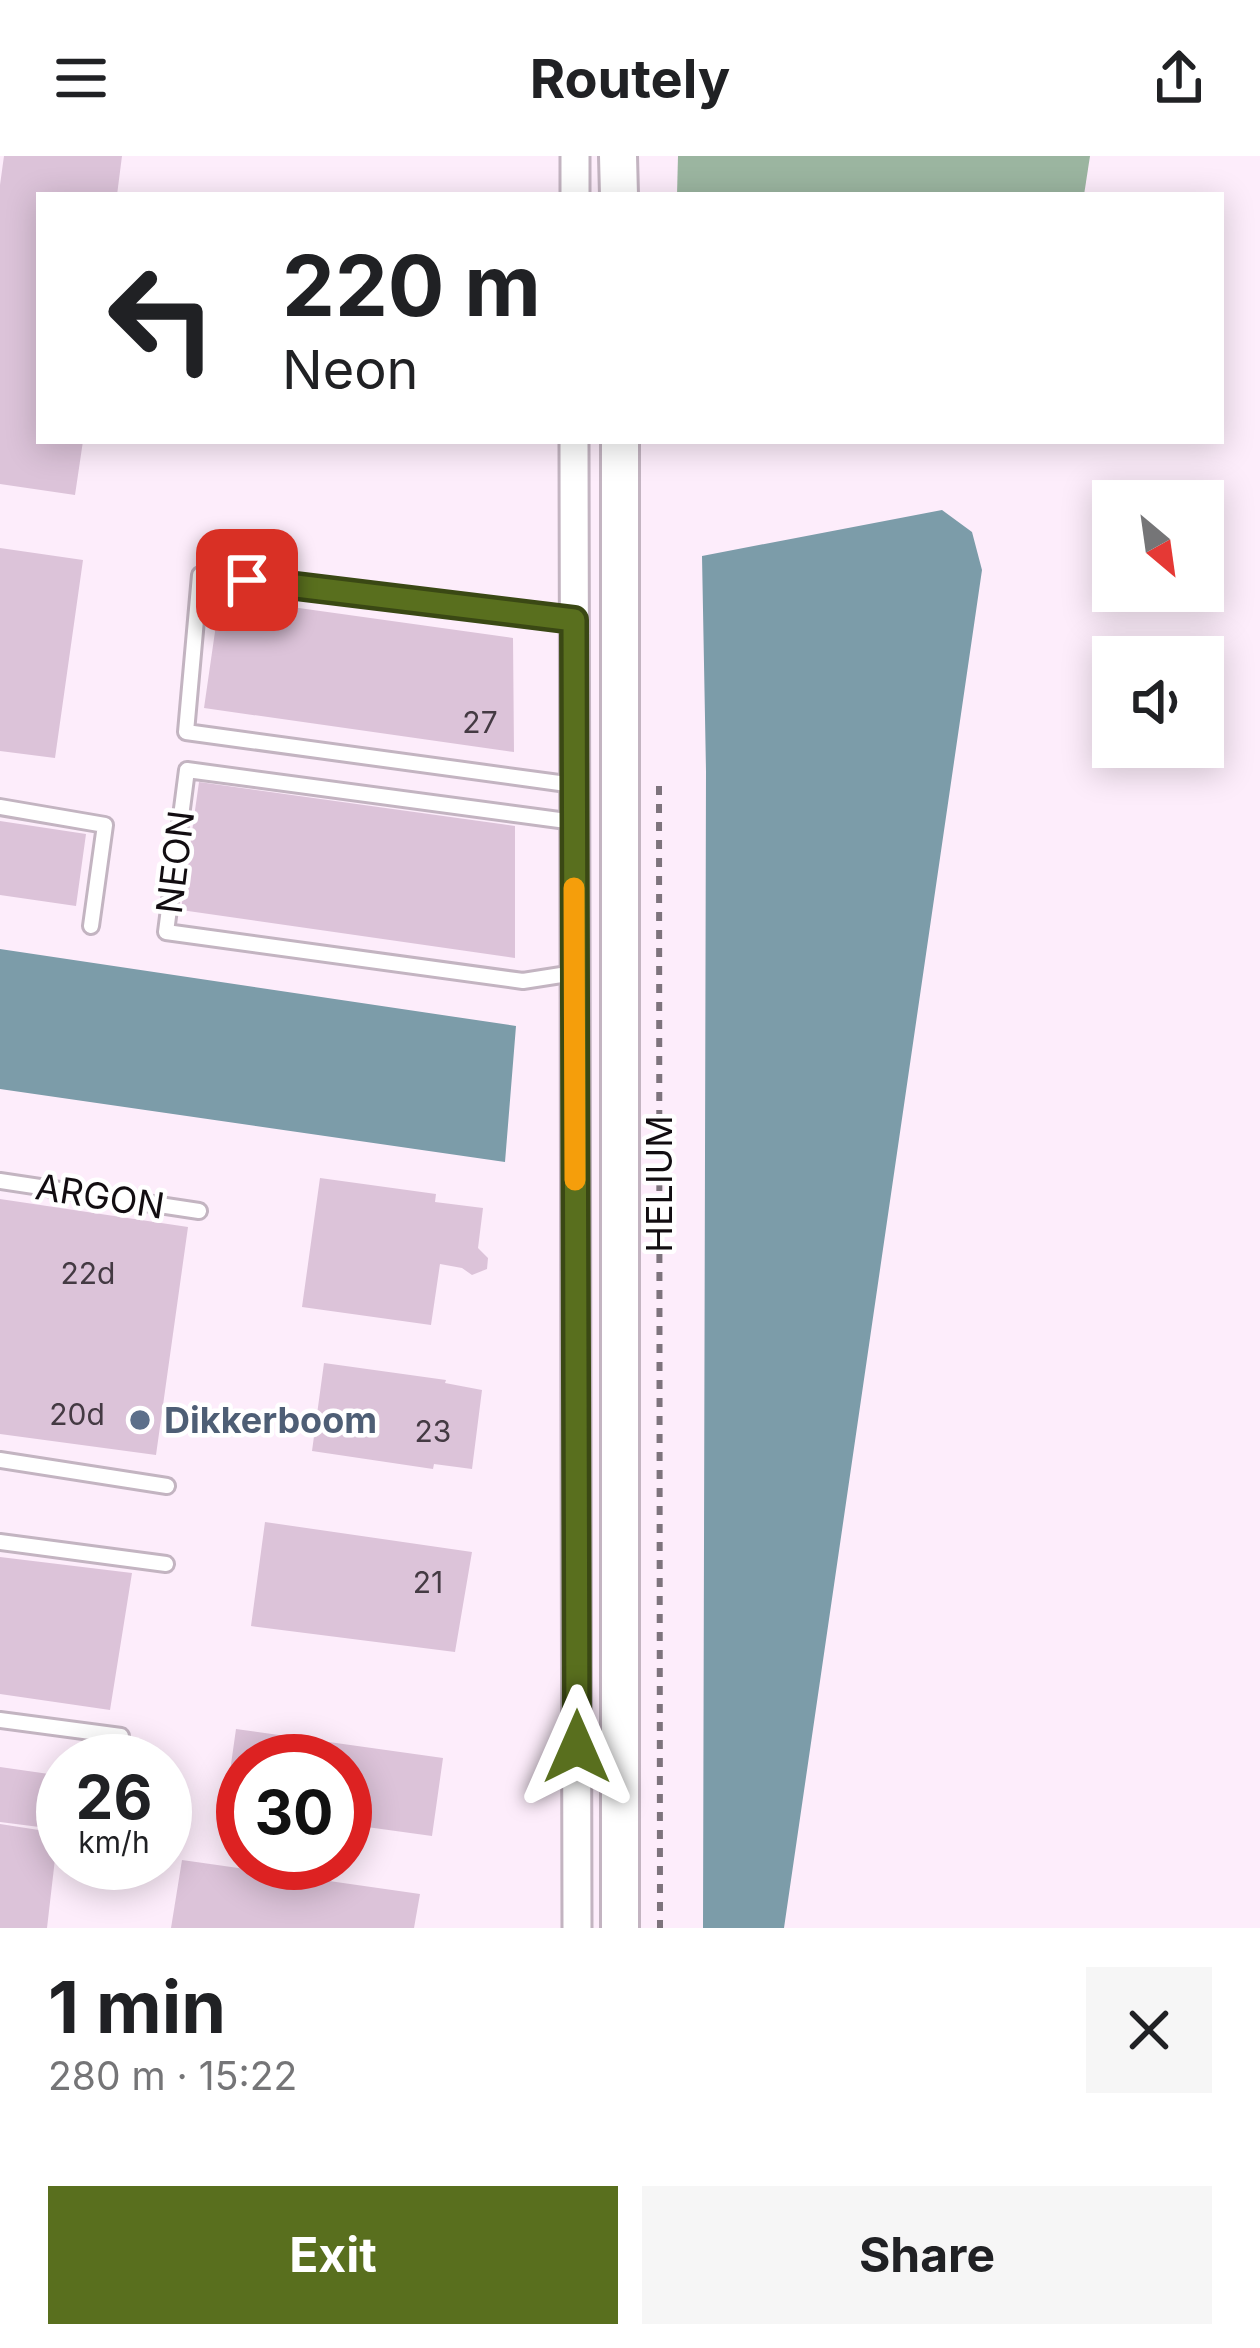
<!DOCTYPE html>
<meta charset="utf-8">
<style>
:root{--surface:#fff;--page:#f6f6f6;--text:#202124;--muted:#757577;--accent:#596f1e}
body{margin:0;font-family:Inter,sans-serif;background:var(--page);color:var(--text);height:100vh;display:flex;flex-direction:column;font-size:45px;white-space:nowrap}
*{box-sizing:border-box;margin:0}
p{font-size:39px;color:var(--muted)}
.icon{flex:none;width:66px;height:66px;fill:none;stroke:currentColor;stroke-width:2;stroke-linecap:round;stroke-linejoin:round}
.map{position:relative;height:1772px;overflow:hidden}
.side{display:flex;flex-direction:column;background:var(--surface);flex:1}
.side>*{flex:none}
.guide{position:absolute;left:36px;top:36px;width:1188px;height:252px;border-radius:0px;box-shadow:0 6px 30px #0003;background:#fff;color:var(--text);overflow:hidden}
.needle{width:78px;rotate:151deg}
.controls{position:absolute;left:1092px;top:324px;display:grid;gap:24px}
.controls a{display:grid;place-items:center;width:132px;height:132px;border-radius:0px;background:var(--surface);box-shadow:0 6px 30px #0003;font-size:60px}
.speed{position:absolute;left:36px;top:1578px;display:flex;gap:24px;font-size:60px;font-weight:700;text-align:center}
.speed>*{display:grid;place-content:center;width:156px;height:156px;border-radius:50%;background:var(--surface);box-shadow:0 6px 30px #0003;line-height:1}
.speed small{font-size:30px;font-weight:400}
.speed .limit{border:18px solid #d22;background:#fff;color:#111}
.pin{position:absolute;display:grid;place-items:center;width:102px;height:102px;color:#fff;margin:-51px;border-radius:24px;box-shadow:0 6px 18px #0006}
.me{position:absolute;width:132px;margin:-66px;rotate:0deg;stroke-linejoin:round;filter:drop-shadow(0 0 9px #0008)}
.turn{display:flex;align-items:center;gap:42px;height:252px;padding:0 48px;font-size:54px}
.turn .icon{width:156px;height:156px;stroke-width:2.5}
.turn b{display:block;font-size:84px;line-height:102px}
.round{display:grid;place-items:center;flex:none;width:126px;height:126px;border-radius:0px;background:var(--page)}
.overview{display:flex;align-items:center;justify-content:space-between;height:204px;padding:0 48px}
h1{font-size:72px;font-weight:700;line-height:90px}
.cta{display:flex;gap:24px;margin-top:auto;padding:24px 48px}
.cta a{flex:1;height:138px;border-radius:0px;background:var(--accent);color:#fff;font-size:48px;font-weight:700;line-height:138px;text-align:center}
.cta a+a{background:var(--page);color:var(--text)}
header{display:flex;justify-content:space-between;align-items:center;height:156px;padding:0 48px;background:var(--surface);font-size:54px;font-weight:700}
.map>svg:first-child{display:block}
.forest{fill:#9bb5a0}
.water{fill:#7c9ca9}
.building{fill:#dcc3d9}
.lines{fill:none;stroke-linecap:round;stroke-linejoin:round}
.service-casing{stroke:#c3b4c1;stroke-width:20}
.minor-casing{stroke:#c3b4c1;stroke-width:33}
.tertiary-casing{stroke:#c3b4c1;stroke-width:42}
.path{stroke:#7d737c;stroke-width:6;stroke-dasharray:9 9;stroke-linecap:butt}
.service{stroke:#fff;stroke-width:14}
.minor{stroke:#fff;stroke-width:27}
.tertiary{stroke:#fff;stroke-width:36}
.route-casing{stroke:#3a4814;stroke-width:30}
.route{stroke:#596f1e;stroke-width:21}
.slow{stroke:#f59e0b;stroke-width:21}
.service-dot{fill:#5c6f8a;stroke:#fff;stroke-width:4.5}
.labels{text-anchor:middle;stroke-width:9;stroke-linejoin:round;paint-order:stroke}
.number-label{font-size:30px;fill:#443a43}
.street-label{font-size:36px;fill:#120d11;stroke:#fff}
.service-label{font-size:36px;font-weight:bold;fill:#4e5e75;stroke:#fff;text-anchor:start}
</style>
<header><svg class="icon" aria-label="menu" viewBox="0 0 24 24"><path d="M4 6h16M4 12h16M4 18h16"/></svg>Routely<svg class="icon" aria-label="share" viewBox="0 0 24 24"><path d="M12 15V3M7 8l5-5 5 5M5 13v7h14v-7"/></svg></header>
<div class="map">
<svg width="1260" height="1772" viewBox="0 0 1260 1772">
<rect width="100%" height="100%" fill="#fdedfb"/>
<path class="forest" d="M 678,0 L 1090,0 L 1084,39 L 677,39 Z"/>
<path class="water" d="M 942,354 L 972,376 L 982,414 L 784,1772 L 703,1772 L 706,615 L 702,400 Z
M 0,793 L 516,870 L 505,1006 L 0,933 Z"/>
<path class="building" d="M 4,0 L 122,0 L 117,39 L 39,39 L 39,285 L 83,285 L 75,339 L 0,328 L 0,29 Z
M 0,392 L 83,404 L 55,602 L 0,595 Z
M 220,441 L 513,482 L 514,596 L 204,552 Z
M 199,626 L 515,670 L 515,802 L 181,754 Z
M 0,665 L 86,678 L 76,750 L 0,739 Z
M 320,1022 L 436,1038 L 435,1046 L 483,1052 L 478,1092 L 488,1102 L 487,1113 L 472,1119 L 462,1112 L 440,1108 L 431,1169 L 302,1151 Z
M 0,1043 L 188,1071 L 156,1299 L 0,1278 Z
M 324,1207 L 446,1224 L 445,1227 L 482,1234 L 472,1313 L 434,1308 L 433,1313 L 312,1295 Z
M 265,1366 L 472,1396 L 455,1496 L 251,1470 Z
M 0,1401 L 132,1417 L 110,1554 L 0,1538 Z
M 236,1573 L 443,1602 L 432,1680 L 345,1668 L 345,1605 L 243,1605 L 243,1653 L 225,1651 Z
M 0,1611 L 63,1620 L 63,1674 L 0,1666 Z
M 0,1668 L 58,1677 L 47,1772 L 0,1772 Z
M 182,1704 L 420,1738 L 414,1772 L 171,1772 Z"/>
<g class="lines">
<g class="service-casing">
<path id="service" d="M 574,629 L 186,576 L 200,419 L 574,464
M 0,651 L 105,669 L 91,770
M 574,666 L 187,614 L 166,776 L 523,825 L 574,817
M 0,1025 L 199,1055
M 0,1304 L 167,1330
M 0,1386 L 166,1408
M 0,1564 L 121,1580"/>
</g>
<g class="minor-casing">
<path id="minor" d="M 575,39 L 575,0
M 574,285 L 577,1772"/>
</g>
<g class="tertiary-casing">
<path id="tertiary" d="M 618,0 L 619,39
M 620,1772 L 620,285"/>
</g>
<path class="path" d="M 659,630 L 660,1772"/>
<use href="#service" class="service"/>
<use href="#minor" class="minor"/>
<use href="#tertiary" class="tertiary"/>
</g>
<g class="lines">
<g class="route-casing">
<path id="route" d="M 247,424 L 574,464 L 577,1591"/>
</g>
<use href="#route" class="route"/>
<path class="slow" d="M 574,732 L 575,1024"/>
</g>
<circle class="service-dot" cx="140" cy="1264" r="12"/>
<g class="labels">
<g class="number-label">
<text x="480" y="577">27</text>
<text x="88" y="1128">22d</text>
<text x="77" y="1269">20d</text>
<text x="433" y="1286">23</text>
<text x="428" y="1437">21</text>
</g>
<g class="street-label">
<text transform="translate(175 706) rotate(-83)" y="13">NEON</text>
<text transform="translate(659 1028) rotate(-90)" y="13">HELIUM</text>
<text transform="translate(100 1040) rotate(9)" y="13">ARGON</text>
</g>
<g class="service-label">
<text x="164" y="1277">Dikkerboom</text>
</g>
</g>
</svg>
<div class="controls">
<a><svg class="needle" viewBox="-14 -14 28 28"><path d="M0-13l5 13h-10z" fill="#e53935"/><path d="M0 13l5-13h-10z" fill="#757577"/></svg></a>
<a><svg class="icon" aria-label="sound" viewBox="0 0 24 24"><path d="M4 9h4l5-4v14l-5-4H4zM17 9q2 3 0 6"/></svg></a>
</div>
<div class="speed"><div>26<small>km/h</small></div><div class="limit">30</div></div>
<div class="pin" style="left:247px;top:424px;background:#d93025"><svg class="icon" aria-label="arrive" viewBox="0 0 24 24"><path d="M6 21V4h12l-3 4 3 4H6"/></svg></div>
<svg class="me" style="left:577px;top:1591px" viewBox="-20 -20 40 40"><path d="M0-17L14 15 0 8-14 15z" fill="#596f1e" stroke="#fff" stroke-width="4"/></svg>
<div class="guide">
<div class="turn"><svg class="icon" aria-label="left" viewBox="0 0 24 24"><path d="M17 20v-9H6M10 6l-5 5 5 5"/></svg><div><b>220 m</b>Neon</div></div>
</div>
</div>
<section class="side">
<div class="overview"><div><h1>1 min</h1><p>280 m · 15:22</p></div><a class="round"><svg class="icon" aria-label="close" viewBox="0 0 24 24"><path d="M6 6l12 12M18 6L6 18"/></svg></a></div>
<div class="cta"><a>Exit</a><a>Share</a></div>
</section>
